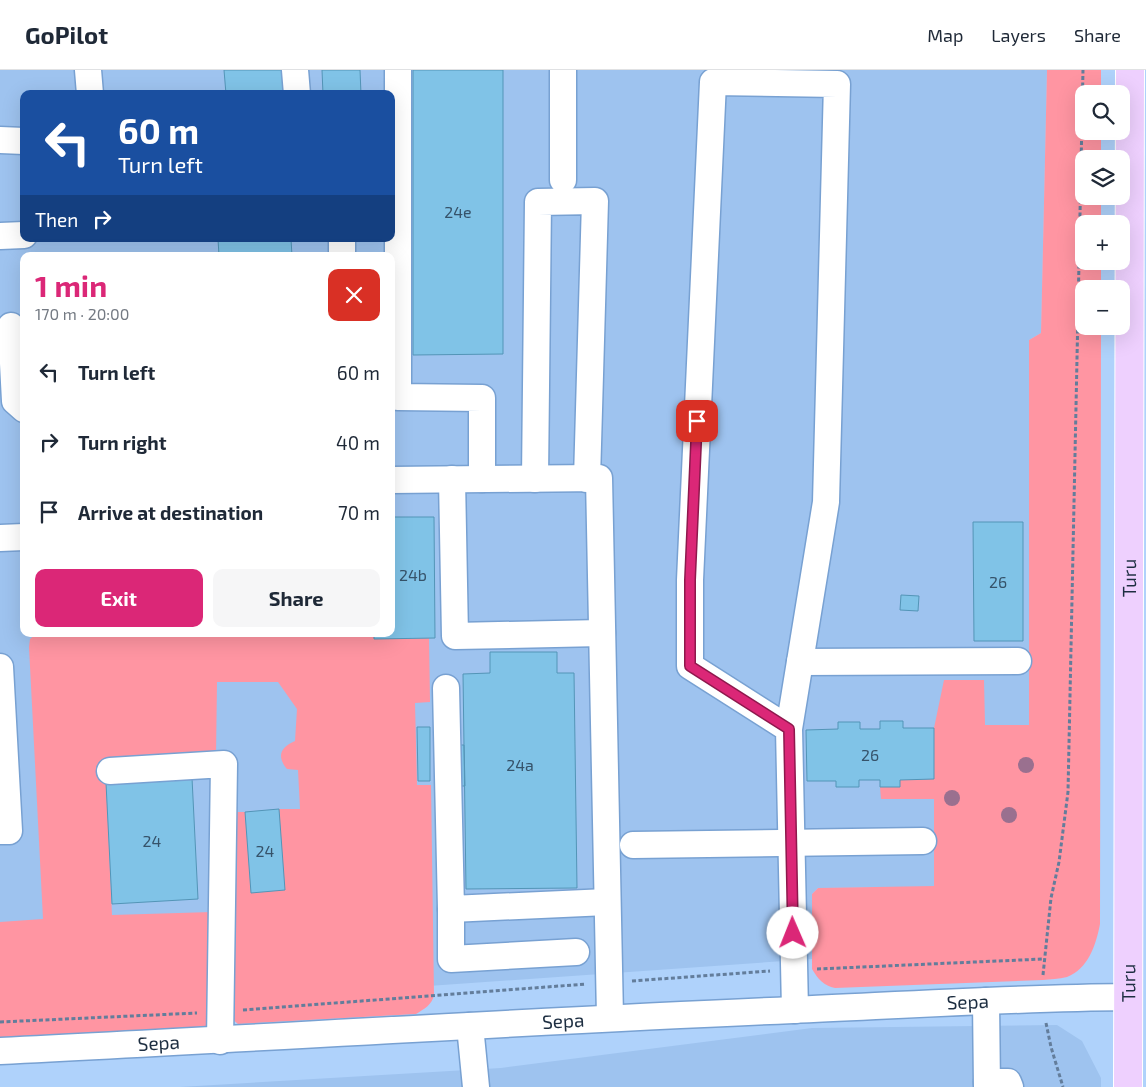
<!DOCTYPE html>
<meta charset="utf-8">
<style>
:root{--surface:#fff;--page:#f6f6f7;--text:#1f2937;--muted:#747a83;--line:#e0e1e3;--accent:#db2777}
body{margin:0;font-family:"Exo 2",sans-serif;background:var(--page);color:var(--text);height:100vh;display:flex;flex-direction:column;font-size:19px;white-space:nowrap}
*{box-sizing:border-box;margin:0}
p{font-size:16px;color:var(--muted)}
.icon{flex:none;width:28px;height:28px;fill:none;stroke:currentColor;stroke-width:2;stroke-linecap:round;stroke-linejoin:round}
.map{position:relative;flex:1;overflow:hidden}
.drawer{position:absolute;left:20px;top:182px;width:375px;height:385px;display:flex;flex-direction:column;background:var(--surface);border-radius:10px;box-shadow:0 5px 20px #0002}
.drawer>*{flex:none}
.banner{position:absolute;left:20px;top:20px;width:375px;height:152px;border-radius:10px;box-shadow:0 5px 20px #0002;background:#1a4fa0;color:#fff;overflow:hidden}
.fabs{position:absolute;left:1075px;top:15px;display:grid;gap:10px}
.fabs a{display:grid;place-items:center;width:55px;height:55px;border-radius:10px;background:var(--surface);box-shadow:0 5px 20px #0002;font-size:25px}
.pin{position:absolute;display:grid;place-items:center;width:42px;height:42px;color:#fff;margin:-21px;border-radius:10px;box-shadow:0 2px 8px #0006}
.me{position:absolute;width:55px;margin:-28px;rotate:359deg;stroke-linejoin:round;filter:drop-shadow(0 0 4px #0008)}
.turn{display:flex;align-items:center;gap:18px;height:105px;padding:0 15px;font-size:22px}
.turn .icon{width:65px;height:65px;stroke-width:2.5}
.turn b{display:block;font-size:35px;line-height:42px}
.then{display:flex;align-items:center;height:48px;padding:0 15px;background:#0003;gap:10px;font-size:19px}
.round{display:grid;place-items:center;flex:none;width:52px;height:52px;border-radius:10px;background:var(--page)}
.head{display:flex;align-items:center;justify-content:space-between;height:85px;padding:0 15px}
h1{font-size:30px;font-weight:700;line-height:38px;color:var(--accent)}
.cta{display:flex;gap:10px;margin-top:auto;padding:10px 15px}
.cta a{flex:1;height:58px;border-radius:10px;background:var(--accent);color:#fff;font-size:20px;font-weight:700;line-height:58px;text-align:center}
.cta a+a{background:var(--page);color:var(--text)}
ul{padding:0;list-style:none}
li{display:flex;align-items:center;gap:15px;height:70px;padding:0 15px}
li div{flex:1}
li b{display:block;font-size:19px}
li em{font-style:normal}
header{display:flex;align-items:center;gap:30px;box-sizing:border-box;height:70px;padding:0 25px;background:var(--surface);border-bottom:1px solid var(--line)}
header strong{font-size:24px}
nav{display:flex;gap:28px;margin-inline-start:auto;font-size:18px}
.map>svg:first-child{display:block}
.built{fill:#9ec3ef;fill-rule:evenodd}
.green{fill:#ff95a2}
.building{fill:#80c3e7;stroke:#5395b7}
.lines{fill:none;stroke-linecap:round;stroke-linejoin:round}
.minor-casing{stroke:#78a1d2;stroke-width:29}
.major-casing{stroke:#fff;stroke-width:30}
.path{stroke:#637d9b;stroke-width:3;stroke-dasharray:4 2.5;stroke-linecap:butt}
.minor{stroke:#fff;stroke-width:26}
.major{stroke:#eed0fe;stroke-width:28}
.tree{fill:#9a708f}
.route-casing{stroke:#8e194d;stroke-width:12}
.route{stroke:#db2777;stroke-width:9}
.labels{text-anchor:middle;stroke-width:4.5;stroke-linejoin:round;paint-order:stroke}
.number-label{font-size:16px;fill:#36536a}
.street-label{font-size:19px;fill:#1d2e41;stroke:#e7f0fb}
</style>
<header>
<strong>GoPilot</strong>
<nav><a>Map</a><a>Layers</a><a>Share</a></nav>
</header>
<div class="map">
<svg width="1146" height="1017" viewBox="0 0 1146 1017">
<rect width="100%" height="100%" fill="#afd2fb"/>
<path class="built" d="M 0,0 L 1047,0 L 1041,263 L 1029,270 L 1029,655 L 985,655 L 934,709 L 934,817 L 818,818 L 812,824 L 812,889 L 229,930 L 0,942 ZM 24,24 L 391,24 L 391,169 L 24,169 ZM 24,186 L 391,186 L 391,564 L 24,564 Z
M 1057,955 L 1082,971 L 1101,1008 L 1101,1017 L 180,1017 L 501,998 L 812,958 Z"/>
<path class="green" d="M 1047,0 L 1101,0 L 1101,24 L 1084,24 L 1084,61 L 1101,61 L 1101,89 L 1084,89 L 1084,126 L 1101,126 L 1101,154 L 1084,154 L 1084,191 L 1101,191 L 1101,219 L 1084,219 L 1084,256 L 1101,256 L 1100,854 C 1096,875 1088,899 1067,907 C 1059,909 1050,909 1043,910 L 835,918 C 824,916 818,909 812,899 L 812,824 L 818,818 L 934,816 L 934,729 L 881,729 L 880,717 L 900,717 L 900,710 L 934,709 L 934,658 L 944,610 L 984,610 L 985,655 L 1029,655 L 1029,270 L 1041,263 Z
M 36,564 L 374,564 L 374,569 L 429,568 L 430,632 L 415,633 L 417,715 L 431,715 L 434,925 C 432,935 424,939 416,944 L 238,954 L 232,949 L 234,742 L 245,742 L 251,822 L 279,739 L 300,739 L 298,700 L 287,699 C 276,686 281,677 295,671 L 297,639 L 278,612 L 217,612 L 216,685 L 106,713 L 112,845 L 212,842 L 211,951 L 206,958 L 0,968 L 0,852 L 43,849 L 29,577 L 30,569 Z"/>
<path class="building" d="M 224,0 L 283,0 L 284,24 L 226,24 Z
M 322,0 L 360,0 L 361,24 L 323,24 Z
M 413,0 L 503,0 L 503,284 L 413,285 Z
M 218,169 L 291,169 L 292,186 L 219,186 Z
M 391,447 L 434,447 L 435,568 L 374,569 L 374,564 L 391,564 Z
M 973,452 L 1023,452 L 1023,571 L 974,571 Z
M 901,525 L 919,526 L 918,541 L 900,540 Z
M 490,582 L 557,582 L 557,603 L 574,603 L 577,818 L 466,819 L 463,604 L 490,603 Z
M 880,651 L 903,651 L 903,658 L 934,658 L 934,709 L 900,710 L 900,717 L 880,717 L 880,710 L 859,710 L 859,717 L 836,717 L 836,711 L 807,711 L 806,660 L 838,659 L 838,652 L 860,652 L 860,659 L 880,659 Z
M 417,657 L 430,657 L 430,711 L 418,711 Z
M 450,675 L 464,675 L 465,716 L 450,716 Z
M 192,708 L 198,829 L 112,834 L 106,713 Z
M 279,739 L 285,820 L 251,823 L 245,742 Z"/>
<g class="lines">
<g class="minor-casing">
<g id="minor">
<path d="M 88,0 L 90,24"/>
<path d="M 295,0 L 297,24"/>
<path d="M 398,0 L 398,327 L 482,328 L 482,409"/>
<path d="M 0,70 L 24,71"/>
<path d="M 563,110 L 563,0"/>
<path d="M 0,166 L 24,165"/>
<path d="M 342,169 L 342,186"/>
<path d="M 11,256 L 15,331 L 24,339"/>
<path d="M 452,409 L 455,566 L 602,563"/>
<path d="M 535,409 L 538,132 L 595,131 L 587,409"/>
<path d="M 391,410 L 599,408 L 610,947"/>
<path d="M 0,468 L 24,467"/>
<path d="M 800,592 L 1018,591"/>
<path d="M 0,597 L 9,761 L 0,761"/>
<path d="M 446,618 L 451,839 L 607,832"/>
<path d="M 789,659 L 690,596 L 690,510 L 713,12 L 837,14 L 826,432 L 789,659 L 795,940"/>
<path d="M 110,701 L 224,694 L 220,971"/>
<path d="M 633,775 L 923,771"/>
<path d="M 451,839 L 451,889 L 576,882"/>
<path d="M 986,931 L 987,1017"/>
<path d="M 470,956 L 476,1017"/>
<path id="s1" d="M 0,981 C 264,968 528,951 793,940 C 904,935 1016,928 1127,927"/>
<path d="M 987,1012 L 1008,1012 L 1010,1017"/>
</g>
</g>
<g class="major-casing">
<g id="major">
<path id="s2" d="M 1128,1017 L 1130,0"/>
</g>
</g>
<path class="path" d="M 817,899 L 1043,889
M 1043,905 L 1051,828 L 1059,792 L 1068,722 L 1083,0
M 632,911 L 770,901
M 243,940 L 586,914
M 0,952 L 197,943
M 1046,953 L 1051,977 L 1063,1017"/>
<use href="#minor" class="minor"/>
<use href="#major" class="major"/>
</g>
<g class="tree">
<circle cx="1026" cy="695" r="8"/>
<circle cx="952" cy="728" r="8"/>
<circle cx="1009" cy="745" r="8"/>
</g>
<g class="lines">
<g class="route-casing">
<path id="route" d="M 697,351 L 690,510 L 690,596 L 789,659 L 793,863"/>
</g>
<use href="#route" class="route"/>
</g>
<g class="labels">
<g class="number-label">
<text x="458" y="148">24e</text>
<text x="413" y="511">24b</text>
<text x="998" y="518">26</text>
<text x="870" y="691">26</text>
<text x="520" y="701">24a</text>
<text x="152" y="777">24</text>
<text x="265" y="787">24</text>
</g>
<g class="street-label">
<text dy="7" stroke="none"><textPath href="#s2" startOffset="509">Turu</textPath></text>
<text dy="7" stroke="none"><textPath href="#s2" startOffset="104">Turu</textPath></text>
<text dy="7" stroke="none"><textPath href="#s1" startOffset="969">Sepa</textPath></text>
<text dy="7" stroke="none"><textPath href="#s1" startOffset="564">Sepa</textPath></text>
<text dy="7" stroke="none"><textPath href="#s1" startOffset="159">Sepa</textPath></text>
</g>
</g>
</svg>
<div class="fabs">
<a><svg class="icon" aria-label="search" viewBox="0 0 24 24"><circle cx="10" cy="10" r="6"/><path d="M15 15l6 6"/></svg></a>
<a><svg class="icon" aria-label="layers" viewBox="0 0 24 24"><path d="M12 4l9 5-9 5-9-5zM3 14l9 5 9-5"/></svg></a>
<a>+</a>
<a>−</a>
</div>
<div class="pin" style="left:697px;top:351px;background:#d93025"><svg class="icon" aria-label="arrive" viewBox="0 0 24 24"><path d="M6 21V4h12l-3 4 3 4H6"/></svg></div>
<svg class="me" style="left:793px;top:863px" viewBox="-20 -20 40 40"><circle r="19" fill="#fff"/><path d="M0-13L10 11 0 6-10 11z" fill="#db2777"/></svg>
<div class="banner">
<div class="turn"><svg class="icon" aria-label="left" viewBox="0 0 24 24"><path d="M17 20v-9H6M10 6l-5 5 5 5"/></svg><div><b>60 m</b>Turn left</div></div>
<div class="then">Then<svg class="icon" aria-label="right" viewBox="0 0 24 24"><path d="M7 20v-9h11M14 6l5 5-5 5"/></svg></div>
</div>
<section class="drawer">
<div class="head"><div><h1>1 min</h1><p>170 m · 20:00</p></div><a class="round" style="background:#d93025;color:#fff"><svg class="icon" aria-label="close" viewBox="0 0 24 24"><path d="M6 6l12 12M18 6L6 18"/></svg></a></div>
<ul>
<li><svg class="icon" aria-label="left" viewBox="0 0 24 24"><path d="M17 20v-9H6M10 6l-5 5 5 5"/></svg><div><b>Turn left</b></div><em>60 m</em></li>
<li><svg class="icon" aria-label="right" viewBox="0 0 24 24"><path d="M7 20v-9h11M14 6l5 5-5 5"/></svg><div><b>Turn right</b></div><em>40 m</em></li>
<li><svg class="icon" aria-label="arrive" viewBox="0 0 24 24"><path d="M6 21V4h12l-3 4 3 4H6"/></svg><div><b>Arrive at destination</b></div><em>70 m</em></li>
</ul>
<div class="cta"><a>Exit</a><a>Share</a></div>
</section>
</div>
